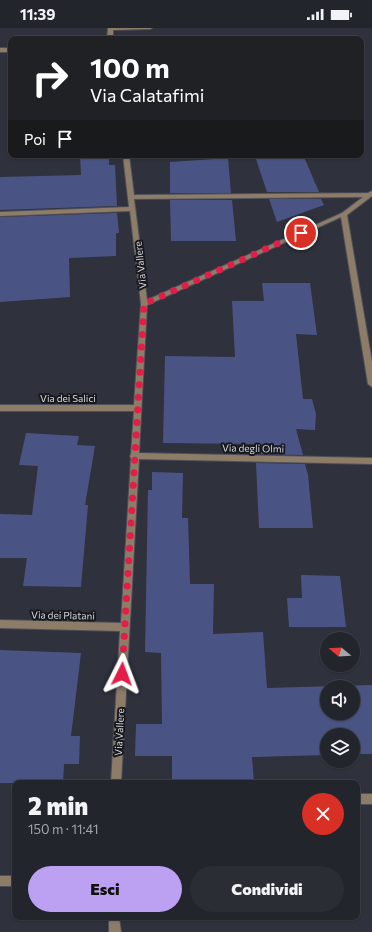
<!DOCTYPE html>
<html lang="it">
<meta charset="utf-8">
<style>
:root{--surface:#23252d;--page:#2b2d35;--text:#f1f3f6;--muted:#a3a5aa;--line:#404249;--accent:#bca0f2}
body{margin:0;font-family:Commissioner,sans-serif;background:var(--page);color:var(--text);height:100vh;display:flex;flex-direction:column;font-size:15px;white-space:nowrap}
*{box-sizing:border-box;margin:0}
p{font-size:13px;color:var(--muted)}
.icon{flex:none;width:22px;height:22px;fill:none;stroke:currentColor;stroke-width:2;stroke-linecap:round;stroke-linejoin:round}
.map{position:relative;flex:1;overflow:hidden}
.drawer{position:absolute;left:12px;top:752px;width:348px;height:140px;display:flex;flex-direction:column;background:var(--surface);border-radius:8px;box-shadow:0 1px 3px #0004,0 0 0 1px var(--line)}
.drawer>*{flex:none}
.banner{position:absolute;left:8px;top:8px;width:356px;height:122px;border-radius:8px;box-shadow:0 1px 3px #0004,0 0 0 1px var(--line);background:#202124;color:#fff;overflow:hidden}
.needle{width:26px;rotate:288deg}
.controls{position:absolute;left:320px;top:604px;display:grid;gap:8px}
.controls a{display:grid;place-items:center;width:40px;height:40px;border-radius:50%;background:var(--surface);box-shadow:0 1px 3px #0004,0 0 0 1px var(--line);font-size:20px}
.pin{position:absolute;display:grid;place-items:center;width:34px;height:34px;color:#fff;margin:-17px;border:2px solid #fff;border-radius:50%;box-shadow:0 1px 4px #0007}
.me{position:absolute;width:44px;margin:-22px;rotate:3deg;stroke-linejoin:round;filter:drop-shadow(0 0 3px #0008)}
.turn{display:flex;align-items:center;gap:14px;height:84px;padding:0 16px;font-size:18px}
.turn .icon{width:52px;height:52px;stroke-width:2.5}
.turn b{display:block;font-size:28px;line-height:34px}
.then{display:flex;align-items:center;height:38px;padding:0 16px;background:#0003;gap:8px;font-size:15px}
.round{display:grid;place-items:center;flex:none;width:42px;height:42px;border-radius:21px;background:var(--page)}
.headline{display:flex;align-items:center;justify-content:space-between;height:68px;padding:0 16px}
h1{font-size:24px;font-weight:800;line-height:30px}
.button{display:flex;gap:8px;margin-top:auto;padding:8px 16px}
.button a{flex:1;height:46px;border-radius:24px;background:var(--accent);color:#111;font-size:16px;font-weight:800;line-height:46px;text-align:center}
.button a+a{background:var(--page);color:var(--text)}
.status{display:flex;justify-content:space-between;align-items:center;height:28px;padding:0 20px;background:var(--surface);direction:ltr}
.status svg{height:11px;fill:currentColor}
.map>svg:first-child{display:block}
.building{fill:#4a5484;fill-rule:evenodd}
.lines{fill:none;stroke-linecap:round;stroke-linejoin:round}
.service-casing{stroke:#4d4f59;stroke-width:2}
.minor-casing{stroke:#4d4f59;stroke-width:2}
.service{fill:#8c7c68;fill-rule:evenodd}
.minor{fill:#8c7c68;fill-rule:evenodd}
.route{stroke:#e11d48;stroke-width:7;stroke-dasharray:0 12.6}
.labels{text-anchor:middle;stroke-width:4;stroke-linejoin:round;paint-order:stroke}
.street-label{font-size:10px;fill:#d4d6dd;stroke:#18191e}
</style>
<div class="status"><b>11:39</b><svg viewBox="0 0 49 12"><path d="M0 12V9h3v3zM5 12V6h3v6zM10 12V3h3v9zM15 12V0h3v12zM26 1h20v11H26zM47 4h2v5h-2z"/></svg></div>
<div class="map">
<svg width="372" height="904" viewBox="0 0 372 904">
<rect width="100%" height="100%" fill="#2f313c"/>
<path class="building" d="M 80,127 L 109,127 L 109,137 L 115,137 L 117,178 L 0,182 L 0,149 L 81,147 Z
M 304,129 L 319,164 L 267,164 L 256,131 Z
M 228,130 L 231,165 L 170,165 L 170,134 Z
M 269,171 L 321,171 L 324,177 L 277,194 Z
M 170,172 L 232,172 L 236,213 L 171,213 Z
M 117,185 L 119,205 L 116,205 L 116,228 L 69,230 L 70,269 L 0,274 L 0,189 Z
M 262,255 L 310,255 L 317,307 L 296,306 L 303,371 L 312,371 L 316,386 L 315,402 L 296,401 L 303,427 L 256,426 L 255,416 L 163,415 L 165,328 L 235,329 L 232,273 L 264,273 Z
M 26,405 L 79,408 L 77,417 L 95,418 L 85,477 L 88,477 L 81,559 L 23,558 L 27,530 L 0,530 L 0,486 L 32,487 L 38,438 L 19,437 Z
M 256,435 L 305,436 L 308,447 L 313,500 L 259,500 Z
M 152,444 L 183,445 L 182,490 L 188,490 L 190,556 L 214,556 L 213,606 L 263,604 L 267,660 L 372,657 L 372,726 L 353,726 L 353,707 L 327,707 L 327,727 L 252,729 L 254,755 L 172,755 L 172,728 L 135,728 L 136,696 L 162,696 L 161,625 L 145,624 L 148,462 L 152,462 ZM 327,659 L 353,659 L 353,685 L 327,685 Z
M 301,547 L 340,548 L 346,599 L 289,599 L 287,570 L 302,570 Z
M 0,622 L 81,625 L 71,708 L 80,708 L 79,736 L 64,736 L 63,755 L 0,755 Z"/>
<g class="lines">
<g class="service-casing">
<path id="service" d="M 357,766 L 372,766 L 372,776 L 357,776 Z"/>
</g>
<g class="minor-casing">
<path id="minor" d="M 108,0 L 152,0 L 150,1 L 113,2 L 113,11 L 107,11 Z
M 0,20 L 11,20 L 11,24 L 0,24 Z
M 123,127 L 129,127 L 134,167 L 368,165 L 372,163 L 372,168 L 347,187 L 372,334 L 372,359 L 368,356 L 341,189 L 147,277 L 139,425 L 372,430 L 372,436 L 139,431 L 121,755 L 111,755 L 120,603 L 0,600 L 0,592 L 121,595 L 131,430 L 130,428 L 131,426 L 134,383 L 0,383 L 0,377 L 134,377 L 141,276 L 130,183 L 0,188 L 0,184 L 129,179 ZM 363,169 L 342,185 L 147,272 L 134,171 Z
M 0,848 L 15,848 L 15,858 L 0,858 Z
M 109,889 L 119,889 L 121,904 L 109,904 Z"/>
</g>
<use href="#service" class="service"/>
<use href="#minor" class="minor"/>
</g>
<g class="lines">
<path class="route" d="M 122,646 L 144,276 L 301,205"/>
</g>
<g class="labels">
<g class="street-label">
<text transform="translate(140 237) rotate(-96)" y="4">Via Vallere</text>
<text x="68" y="374">Via dei Salici</text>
<text transform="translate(253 420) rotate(1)" y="4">Via degli Olmi</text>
<text transform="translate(63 587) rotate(1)" y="4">Via dei Platani</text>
<text transform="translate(119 704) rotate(-87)" y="4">Via Vallere</text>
</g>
</g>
</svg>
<div class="controls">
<a><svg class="needle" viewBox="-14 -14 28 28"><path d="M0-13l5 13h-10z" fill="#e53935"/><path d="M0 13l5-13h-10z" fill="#a3a5aa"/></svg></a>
<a><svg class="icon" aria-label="sound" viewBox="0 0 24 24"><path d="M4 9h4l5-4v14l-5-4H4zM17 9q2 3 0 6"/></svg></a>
<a><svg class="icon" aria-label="layers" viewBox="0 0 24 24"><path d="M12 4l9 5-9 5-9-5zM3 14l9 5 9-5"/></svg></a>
</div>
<div class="pin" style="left:301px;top:205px;background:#d93025"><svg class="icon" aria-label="arrive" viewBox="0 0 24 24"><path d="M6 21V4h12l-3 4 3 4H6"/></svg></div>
<svg class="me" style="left:122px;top:646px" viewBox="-20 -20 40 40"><path d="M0-17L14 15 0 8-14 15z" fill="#e11d48" stroke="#fff" stroke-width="4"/></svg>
<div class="banner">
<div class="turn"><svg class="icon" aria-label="right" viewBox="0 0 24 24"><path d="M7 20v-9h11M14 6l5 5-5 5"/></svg><div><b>100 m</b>Via Calatafimi</div></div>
<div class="then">Poi<svg class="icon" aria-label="arrive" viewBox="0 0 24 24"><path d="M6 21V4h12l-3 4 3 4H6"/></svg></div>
</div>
<section class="drawer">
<div class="headline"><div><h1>2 min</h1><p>150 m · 11:41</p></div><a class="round" style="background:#d93025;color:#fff"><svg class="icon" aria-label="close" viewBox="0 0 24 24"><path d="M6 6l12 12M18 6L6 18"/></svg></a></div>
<div class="button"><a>Esci</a><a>Condividi</a></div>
</section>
</div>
